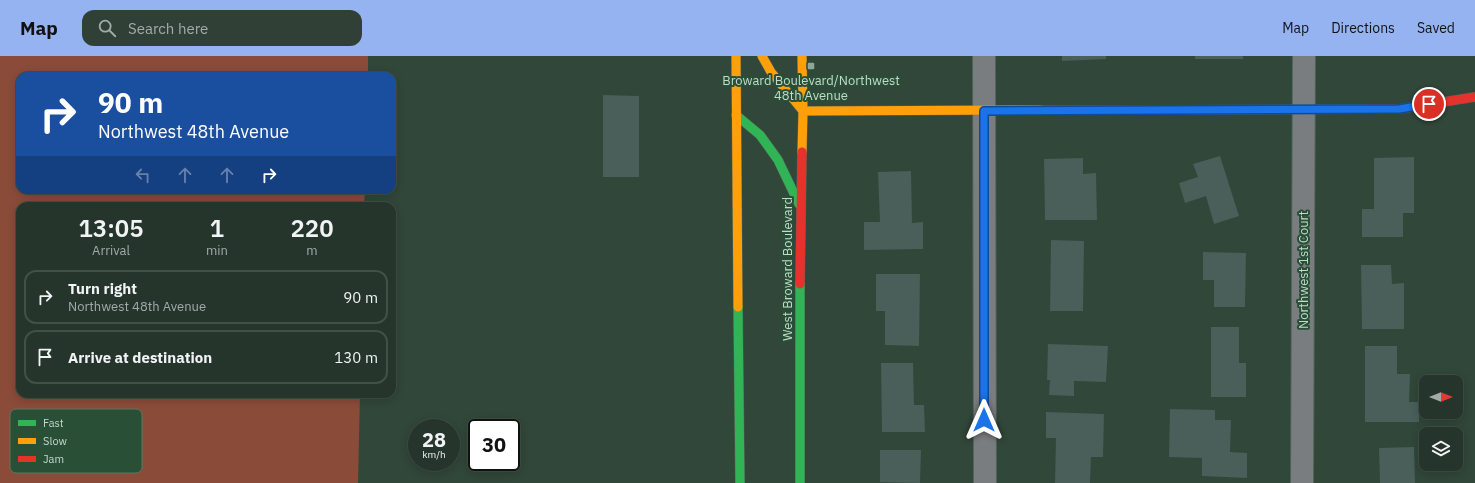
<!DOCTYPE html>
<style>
:root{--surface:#25352b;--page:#314037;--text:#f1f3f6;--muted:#a3aba9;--line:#425047;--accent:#95b2f1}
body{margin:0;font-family:"IBM Plex Sans",sans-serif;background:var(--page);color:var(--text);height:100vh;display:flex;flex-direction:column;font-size:15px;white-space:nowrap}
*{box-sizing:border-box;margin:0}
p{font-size:13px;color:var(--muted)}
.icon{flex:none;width:22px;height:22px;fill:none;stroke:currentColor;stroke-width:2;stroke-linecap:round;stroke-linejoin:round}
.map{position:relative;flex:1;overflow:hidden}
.sheet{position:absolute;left:16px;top:146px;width:380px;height:196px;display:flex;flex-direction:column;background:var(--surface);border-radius:12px;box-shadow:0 2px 10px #0003,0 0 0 1px var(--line)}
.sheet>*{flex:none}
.guide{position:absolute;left:16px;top:16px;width:380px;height:122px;border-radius:12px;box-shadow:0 2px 10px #0003,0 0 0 1px var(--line);background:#1a4fa0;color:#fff;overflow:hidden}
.needle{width:26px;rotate:90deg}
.controls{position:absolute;left:1419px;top:319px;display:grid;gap:8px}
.controls a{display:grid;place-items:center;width:44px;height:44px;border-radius:8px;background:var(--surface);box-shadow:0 2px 10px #0003,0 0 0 1px var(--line);font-size:20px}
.speed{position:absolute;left:408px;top:363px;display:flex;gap:8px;font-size:20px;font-weight:700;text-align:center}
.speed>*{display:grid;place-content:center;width:52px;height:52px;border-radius:50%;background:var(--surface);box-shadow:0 2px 10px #0003,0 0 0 1px var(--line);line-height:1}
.speed small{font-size:10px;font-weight:400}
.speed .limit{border:2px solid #111;border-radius:6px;background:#fff;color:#111}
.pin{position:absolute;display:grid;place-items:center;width:34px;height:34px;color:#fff;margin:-17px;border:2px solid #fff;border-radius:50%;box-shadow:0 1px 4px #0007}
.me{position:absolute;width:44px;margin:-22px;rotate:0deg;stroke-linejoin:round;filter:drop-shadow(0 0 3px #0008)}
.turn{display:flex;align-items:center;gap:14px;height:84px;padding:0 16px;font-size:18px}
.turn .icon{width:52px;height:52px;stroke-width:2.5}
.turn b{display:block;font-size:28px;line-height:34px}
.lanes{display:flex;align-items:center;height:38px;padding:0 16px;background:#0003;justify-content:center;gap:20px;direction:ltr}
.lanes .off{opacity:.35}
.eta{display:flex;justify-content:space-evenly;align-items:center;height:68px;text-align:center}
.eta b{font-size:24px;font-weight:600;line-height:28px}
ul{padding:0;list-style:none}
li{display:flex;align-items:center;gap:12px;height:54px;margin:0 8px 6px;padding:0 8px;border:2px solid var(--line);border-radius:12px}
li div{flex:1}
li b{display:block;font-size:15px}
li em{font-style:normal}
header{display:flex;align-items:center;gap:24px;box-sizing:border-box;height:56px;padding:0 20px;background:var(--accent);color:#111}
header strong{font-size:19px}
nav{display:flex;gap:22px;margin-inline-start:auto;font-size:14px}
.search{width:280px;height:36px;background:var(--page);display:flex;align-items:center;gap:10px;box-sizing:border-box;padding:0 14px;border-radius:12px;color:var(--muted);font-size:15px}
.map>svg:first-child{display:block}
.green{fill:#8b4b39}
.building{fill:#4a5e5a}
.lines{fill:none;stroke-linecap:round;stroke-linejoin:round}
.street-casing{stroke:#506357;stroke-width:24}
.fast-casing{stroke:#506357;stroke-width:10}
.slow-casing{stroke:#506357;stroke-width:10}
.jam-casing{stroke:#506357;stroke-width:10}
.street{stroke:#797d80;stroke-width:22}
.fast{stroke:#30b455;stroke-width:9}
.slow{stroke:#ff9f0a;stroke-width:9}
.jam{stroke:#e5322d;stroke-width:9}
.route-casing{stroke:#114b97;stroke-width:10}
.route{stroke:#1a73e8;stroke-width:7}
.poi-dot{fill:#91a698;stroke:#294f37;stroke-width:1.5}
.labels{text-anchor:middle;stroke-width:4;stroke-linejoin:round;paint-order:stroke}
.poi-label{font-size:13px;fill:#c4d9cb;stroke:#294f37}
.street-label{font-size:13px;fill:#c4d9cb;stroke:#294f37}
.key{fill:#294f37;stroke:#587863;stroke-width:1}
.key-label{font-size:11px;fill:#c4d9cb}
</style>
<header>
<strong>Map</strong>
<div class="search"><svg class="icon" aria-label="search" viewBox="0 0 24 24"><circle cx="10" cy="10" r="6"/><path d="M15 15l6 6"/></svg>Search here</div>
<nav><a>Map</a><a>Directions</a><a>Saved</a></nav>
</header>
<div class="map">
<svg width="1475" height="427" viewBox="0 0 1475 427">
<rect width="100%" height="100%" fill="#314739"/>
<path class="green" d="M 0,0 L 368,0 L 368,20 L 20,20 L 20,134 L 365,134 L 364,150 L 20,150 L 20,338 L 360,338 L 358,427 L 0,427 Z"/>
<path class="building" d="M 1062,0 L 1106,0 L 1106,3 L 1062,5 Z
M 1195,0 L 1243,0 L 1243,3 L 1195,3 Z
M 603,39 L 639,40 L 639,121 L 603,121 Z
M 1220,100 L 1239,160 L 1214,168 L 1206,140 L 1185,147 L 1179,127 L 1198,121 L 1193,108 Z
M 1414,101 L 1414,157 L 1403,157 L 1403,181 L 1362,181 L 1362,153 L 1374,153 L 1374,102 Z
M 1083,102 L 1083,118 L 1096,117 L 1097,164 L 1045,164 L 1044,103 Z
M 911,115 L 912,167 L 923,166 L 923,193 L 864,194 L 864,166 L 880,166 L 878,116 Z
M 1051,184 L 1084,185 L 1083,255 L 1050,255 Z
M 1203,196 L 1246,197 L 1245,251 L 1214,251 L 1214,224 L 1203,224 Z
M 1361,209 L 1391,209 L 1392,228 L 1404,227 L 1404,273 L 1362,273 Z
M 876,218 L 920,218 L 919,290 L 885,289 L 885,255 L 876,255 Z
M 1211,271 L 1239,271 L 1239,307 L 1246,307 L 1246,341 L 1211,341 Z
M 1048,288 L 1108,290 L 1106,326 L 1074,325 L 1074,340 L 1049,339 L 1050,324 L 1047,324 Z
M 1365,290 L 1397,290 L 1397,318 L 1410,318 L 1409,346 L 1419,346 L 1419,366 L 1365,366 Z
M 881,307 L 913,307 L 914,349 L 924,349 L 925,376 L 882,376 Z
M 1170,353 L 1215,354 L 1215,364 L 1231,364 L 1230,396 L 1247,397 L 1247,422 L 1202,420 L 1202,402 L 1169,401 Z
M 1046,356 L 1104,358 L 1103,401 L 1091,401 L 1090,427 L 1055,427 L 1056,382 L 1046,382 Z
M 1414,391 L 1415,427 L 1380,427 L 1379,392 Z
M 880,394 L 921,394 L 920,427 L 880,426 Z"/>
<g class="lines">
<g class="street-casing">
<path id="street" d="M 984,0 L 985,427
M 1302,427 L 1304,0"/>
</g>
<g class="fast-casing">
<path id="fast" d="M 1169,54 L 1363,53
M 736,59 L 760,79 L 778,104 L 799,148
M 800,228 L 800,427
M 738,251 L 740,427"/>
</g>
<g class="slow-casing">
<path id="slow" d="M 736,0 L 738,251
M 762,0 L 771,16 L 803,55
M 803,55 L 1041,54
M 802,96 L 803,55 L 802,0"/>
</g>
<g class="jam-casing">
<path id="jam" d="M 1363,53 L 1399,53 L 1475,41
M 1041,54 L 1169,54
M 800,228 L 802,96"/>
</g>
<use href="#street" class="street"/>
<use href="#fast" class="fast"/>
<use href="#slow" class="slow"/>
<use href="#jam" class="jam"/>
</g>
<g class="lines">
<g class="route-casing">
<path id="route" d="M 984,364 L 984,55 L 1399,53 L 1429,48"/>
</g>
<use href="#route" class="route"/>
</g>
<rect class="poi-dot" x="807" y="6" width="8" height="8" rx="2"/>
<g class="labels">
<g class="poi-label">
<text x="811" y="29">Broward Boulevard/Northwest<tspan x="811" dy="15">48th Avenue</tspan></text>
</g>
<g class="street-label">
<text transform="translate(787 213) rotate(-90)" y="5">West Broward Boulevard</text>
<text transform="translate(1303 214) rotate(-90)" y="5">Northwest 1st Court</text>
</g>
</g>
<rect x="10" y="353" width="132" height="64" rx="6" class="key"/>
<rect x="18" y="364" width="18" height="6" fill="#30b455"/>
<rect x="18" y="382" width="18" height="6" fill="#ff9f0a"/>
<rect x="18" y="400" width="18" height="6" fill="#e5322d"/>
<g class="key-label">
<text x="43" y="371">Fast</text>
<text x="43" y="389">Slow</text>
<text x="43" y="407">Jam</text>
</g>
</svg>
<div class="controls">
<a><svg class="needle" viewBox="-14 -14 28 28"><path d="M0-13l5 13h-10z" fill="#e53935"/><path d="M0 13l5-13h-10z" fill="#a3aba9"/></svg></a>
<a><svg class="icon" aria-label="layers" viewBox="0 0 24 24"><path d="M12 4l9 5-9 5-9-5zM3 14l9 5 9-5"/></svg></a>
</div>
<div class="speed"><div>28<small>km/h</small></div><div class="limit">30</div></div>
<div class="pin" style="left:1429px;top:48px;background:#d93025"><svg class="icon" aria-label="arrive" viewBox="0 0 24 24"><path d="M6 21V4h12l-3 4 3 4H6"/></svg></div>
<svg class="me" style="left:984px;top:364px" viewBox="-20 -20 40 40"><path d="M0-17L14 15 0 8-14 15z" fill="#1a73e8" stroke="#fff" stroke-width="4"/></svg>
<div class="guide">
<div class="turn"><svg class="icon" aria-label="right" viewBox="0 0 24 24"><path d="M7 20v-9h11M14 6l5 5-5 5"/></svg><div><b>90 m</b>Northwest 48th Avenue</div></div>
<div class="lanes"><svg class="icon off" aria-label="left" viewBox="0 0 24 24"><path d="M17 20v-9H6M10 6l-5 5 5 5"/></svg><svg class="icon off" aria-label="ahead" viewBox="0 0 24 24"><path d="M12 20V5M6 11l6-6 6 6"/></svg><svg class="icon off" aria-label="ahead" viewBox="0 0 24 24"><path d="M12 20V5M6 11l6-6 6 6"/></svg><svg class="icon" aria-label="right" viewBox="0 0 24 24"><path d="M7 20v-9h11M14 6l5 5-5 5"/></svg></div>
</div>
<section class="sheet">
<div class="eta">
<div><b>13:05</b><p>Arrival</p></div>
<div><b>1</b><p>min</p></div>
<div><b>220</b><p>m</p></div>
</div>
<ul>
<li><svg class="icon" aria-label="right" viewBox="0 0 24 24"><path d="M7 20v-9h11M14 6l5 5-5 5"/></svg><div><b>Turn right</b><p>Northwest 48th Avenue</p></div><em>90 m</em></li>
<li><svg class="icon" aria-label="arrive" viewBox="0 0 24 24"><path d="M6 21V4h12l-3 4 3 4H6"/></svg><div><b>Arrive at destination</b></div><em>130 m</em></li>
</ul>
</section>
</div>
